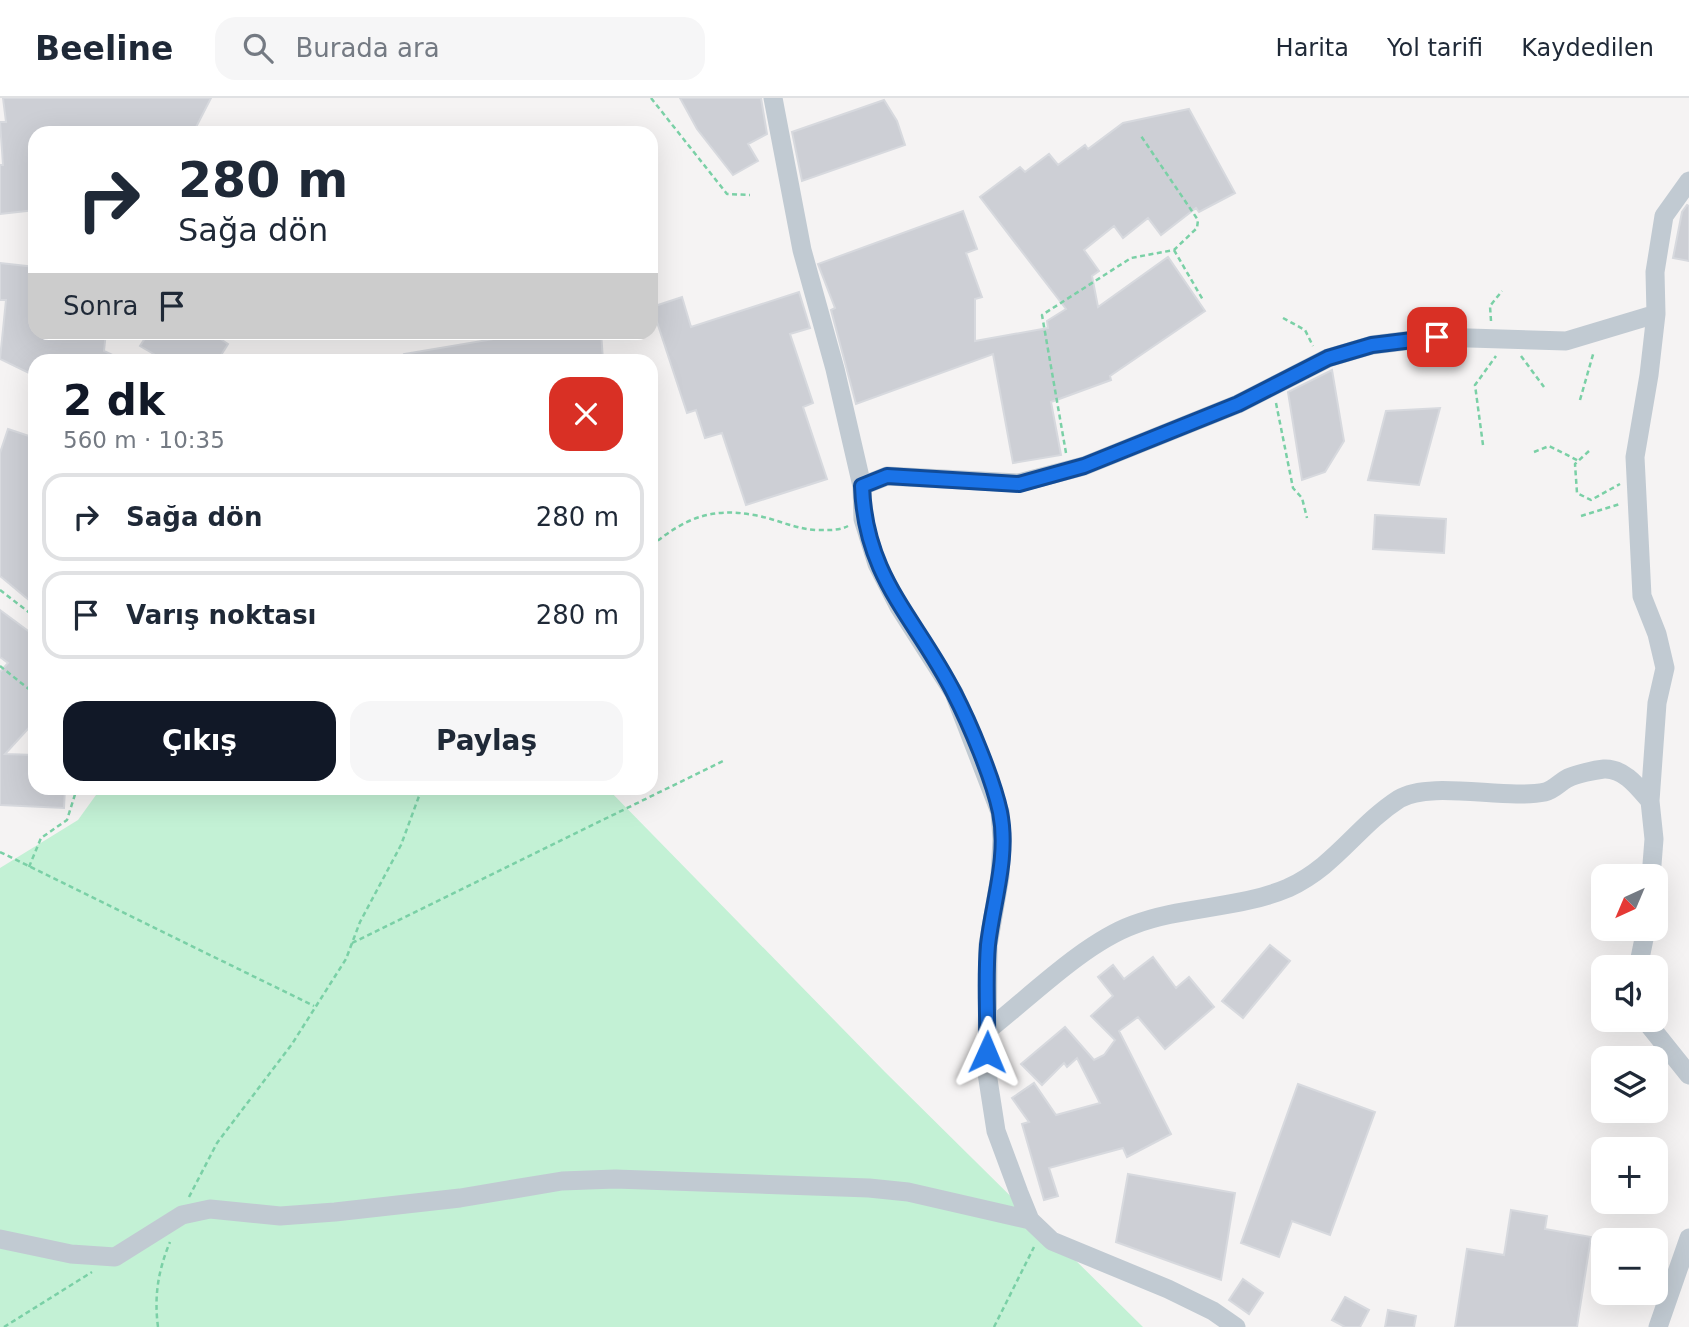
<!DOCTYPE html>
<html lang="tr">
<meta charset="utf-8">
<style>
:root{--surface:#fff;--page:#f6f6f7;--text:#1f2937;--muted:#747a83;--line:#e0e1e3;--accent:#111827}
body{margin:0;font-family:"DejaVu Sans",sans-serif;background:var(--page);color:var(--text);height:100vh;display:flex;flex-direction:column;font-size:26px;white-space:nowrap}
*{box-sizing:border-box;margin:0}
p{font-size:23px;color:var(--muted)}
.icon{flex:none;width:38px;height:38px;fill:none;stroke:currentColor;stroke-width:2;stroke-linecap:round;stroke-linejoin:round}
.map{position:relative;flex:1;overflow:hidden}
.details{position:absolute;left:28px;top:256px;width:630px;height:441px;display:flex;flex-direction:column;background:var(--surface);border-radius:21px;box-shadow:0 7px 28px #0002}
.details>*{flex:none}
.top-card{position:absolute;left:28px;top:28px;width:630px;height:214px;border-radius:21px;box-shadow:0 7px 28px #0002;background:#fff;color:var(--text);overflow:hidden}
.needle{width:46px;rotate:224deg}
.fabs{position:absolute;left:1591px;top:766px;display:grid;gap:14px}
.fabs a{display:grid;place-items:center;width:77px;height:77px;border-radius:14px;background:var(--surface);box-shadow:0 7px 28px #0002;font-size:35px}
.pin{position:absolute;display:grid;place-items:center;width:60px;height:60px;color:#fff;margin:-30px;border-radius:14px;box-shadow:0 4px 10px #0006}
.me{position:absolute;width:77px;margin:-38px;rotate:1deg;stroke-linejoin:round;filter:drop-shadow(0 0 5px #0008)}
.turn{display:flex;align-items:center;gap:24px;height:147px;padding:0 35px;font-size:32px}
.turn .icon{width:91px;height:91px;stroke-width:2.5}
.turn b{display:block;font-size:49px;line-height:60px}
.then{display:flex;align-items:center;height:66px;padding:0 35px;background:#0003;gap:14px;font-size:26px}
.round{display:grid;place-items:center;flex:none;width:74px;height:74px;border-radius:21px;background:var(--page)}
.overview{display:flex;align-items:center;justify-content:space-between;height:119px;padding:0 35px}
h1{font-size:42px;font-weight:800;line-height:52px;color:var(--accent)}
.button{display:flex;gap:14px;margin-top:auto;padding:14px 35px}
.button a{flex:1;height:80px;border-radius:21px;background:var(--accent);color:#fff;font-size:28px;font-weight:800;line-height:80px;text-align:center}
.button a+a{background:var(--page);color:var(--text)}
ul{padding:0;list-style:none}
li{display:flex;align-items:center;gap:21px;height:88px;margin:0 14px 10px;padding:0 21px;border:4px solid var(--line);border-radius:21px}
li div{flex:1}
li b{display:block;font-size:26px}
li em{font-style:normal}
header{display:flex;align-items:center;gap:42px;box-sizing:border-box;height:98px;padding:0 35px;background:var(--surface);border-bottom:2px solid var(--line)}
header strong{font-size:33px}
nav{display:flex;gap:38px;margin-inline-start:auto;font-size:24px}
.search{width:490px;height:63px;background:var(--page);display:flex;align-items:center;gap:18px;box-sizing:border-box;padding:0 24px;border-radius:21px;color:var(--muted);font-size:26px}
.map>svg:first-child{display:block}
.green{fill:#c3f1d5}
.building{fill:#cdcfd5;stroke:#d7d9de;stroke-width:2}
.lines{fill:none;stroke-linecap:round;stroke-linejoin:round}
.path{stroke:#7ad0a6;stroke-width:2.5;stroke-dasharray:5 3.5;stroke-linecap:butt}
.minor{stroke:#c1cad2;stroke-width:19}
.route-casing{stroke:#114b97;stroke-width:18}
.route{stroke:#1a73e8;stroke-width:12}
</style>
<header>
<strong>Beeline</strong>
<div class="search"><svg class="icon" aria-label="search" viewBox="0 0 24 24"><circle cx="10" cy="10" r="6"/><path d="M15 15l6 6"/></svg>Burada ara</div>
<nav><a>Harita</a><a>Yol tarifi</a><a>Kaydedilen</a></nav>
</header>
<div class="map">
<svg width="1689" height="1229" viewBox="0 0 1689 1229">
<rect width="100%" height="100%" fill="#f5f3f3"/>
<path class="green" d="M 101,690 L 607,690 L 885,974 L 1143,1229 L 0,1229 L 0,770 L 78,722 Z"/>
<path class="building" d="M 3,0 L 211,0 L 193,35 L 35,35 L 35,112 L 0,116 L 0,67 L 3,67 L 0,24 L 6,24 Z
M 680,0 L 761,0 L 767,36 L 748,46 L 758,63 L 733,77 L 697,31 Z
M 884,2 L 897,23 L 905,47 L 802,83 L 792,34 Z
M 1189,11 L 1235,95 L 1199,114 L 1196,110 L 1161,137 L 1148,120 L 1123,140 L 1114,128 L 1084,152 L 1099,173 L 1092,178 L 1098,209 L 1168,159 L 1205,213 L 1110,278 L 1111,282 L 1051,304 L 1061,357 L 1013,365 L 993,256 L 856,306 L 831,212 L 835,210 L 818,166 L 963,113 L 977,151 L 966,155 L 982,199 L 975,201 L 975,243 L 1048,230 L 1047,223 L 1066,211 L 980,99 L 1020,69 L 1025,74 L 1049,56 L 1058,67 L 1085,47 L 1088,51 L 1123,25 Z
M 1687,107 L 1689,108 L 1689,163 L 1673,160 L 1682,114 Z
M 0,165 L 35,169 L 35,234 L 106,234 L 104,253 L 123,262 L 35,262 L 35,278 L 0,261 L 6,202 L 0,202 Z
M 799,194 L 810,230 L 790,236 L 813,305 L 803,309 L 827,381 L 746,407 L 722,335 L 705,340 L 696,312 L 687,315 L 652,209 L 682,199 L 691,229 Z
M 149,234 L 210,234 L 228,246 L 218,262 L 164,262 L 140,248 Z
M 518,234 L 601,234 L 603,262 L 405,262 L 404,256 L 518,237 Z
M 1332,272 L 1344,343 L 1325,374 L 1302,382 L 1288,294 Z
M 1440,310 L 1419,387 L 1368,382 L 1386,313 Z
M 8,331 L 35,340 L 35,507 L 0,478 L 0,355 Z
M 1375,417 L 1446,421 L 1444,455 L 1373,451 Z
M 0,512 L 35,538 L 35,623 L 5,656 L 35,657 L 35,690 L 65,690 L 64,710 L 0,707 L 0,574 L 8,565 L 0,559 Z
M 1270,847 L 1290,863 L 1243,920 L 1222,903 Z
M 1153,859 L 1176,890 L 1189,879 L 1214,909 L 1165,951 L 1138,919 L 1119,933 L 1171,1036 L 1127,1059 L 1123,1050 L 1049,1070 L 1058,1098 L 1044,1102 L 1022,1026 L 1029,1024 L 1012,1000 L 1034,985 L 1056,1017 L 1100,1005 L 1077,960 L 1067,969 L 1064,965 L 1042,987 L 1021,966 L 1065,929 L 1094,962 L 1104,957 L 1115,942 L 1091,918 L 1113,898 L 1098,879 L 1113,867 L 1124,881 Z
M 1298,986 L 1375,1014 L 1330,1137 L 1292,1123 L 1279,1159 L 1241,1145 Z
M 1128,1076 L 1235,1095 L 1221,1182 L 1116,1144 Z
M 1511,1112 L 1547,1118 L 1545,1131 L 1591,1139 L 1577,1229 L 1455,1229 L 1467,1151 L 1504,1157 Z
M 1243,1181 L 1263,1195 L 1249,1216 L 1229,1202 Z
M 1345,1199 L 1369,1212 L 1360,1229 L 1345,1229 L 1332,1222 Z
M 1388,1212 L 1416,1218 L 1414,1229 L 1385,1229 Z"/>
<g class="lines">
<path class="path" d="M 651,0 L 727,96 L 750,97
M 1174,152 L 1203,202
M 1283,220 L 1305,232 L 1313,248
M 1491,223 L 1490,208 L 1502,193
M 1521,258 L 1544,289
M 1580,302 L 1594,253
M 1276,305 L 1293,390 L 1302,400 L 1307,420
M 1483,347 L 1475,287 L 1496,258
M 1589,353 L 1575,366 L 1577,395 L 1591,402 L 1620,386
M 1534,354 L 1549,348 L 1579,363
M 1066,355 L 1042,217 L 1131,160 L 1174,152 L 1197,130 L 1198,122 L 1141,38
M 1581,418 L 1620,406
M 651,448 C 684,421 710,409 754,417 C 777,421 794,431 817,432 C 828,432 838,433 848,428
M 0,492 L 35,519
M 0,568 L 35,596
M 0,754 L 314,908
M 29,769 L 41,740 L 67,722 L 77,690
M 352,845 L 725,662
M 189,1099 L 217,1045 L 292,946 L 346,861 L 360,824 L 401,747 L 422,690
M 4,1229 L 92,1174
M 158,1229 C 154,1198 158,1173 170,1144
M 994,1229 L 1034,1149"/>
<path class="minor" d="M 773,0 L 802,152 L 835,271 L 862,388 L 863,421 L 877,466 L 899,509 L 954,595 L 1000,714 L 1002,741 L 1000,778 L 988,847 L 987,975 L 996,1033 L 1019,1095 L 1030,1122 L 1052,1143 L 1168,1191 L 1213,1213 L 1236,1229
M 862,388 L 887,378 L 1019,385 L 1084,368 L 1238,306 L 1328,260 L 1372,247 L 1437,239 L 1566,243 L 1656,216
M 1651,779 L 1654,741 L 1650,703 L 1657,605 L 1665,570 L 1657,536 L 1642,498 L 1635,359 L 1649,277 L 1656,216 L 1655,174 L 1664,118 L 1689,83
M 1638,870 L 1646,831
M 1645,922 L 1689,977
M 988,932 C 1030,899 1084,845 1133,827 C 1182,808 1239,811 1288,790 C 1336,768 1357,728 1399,701 C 1430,682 1506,702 1545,694 C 1554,692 1560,684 1568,680 C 1577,676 1594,672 1604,671 C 1624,670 1638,689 1650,703
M 0,1141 L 71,1156 L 115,1159 L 182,1117 L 210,1111 L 280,1118 L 335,1114 L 460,1100 L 562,1083 L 615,1081 L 869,1090 L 908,1094 L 1030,1122
M 1658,1229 L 1689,1140"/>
</g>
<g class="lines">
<g class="route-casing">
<path id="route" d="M 987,954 C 988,918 985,882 988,847 C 993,803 1009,759 1000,714 C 993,681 970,626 954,595 C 916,520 865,480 862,388 L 887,378 L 1019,386 L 1084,368 L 1238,306 L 1328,260 L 1372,247 L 1437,239"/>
</g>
<use href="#route" class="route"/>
</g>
</svg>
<div class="fabs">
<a><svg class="needle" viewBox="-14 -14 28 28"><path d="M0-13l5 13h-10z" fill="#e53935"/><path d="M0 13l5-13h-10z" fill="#747a83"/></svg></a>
<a><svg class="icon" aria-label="sound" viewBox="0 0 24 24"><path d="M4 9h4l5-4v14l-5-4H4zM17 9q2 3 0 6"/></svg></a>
<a><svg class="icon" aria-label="layers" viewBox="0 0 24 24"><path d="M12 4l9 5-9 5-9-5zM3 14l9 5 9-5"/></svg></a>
<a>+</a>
<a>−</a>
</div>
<div class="pin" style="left:1437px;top:239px;background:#d93025"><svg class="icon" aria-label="arrive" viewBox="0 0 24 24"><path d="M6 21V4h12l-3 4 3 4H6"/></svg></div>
<svg class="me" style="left:987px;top:954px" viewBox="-20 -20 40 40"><path d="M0-17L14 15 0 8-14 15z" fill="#1a73e8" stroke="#fff" stroke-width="4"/></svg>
<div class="top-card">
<div class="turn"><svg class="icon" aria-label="right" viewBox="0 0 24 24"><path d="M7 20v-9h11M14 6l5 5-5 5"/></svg><div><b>280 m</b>Sağa dön</div></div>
<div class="then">Sonra<svg class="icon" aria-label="arrive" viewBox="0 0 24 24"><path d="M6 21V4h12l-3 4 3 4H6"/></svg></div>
</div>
<section class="details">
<div class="overview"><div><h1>2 dk</h1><p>560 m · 10:35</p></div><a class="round" style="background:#d93025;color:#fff"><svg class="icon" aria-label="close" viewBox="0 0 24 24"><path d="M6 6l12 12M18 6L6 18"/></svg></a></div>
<ul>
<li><svg class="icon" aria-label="right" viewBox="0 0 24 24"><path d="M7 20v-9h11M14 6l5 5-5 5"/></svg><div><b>Sağa dön</b></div><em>280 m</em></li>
<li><svg class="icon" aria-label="arrive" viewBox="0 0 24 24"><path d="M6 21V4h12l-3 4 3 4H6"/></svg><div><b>Varış noktası</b></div><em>280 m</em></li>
</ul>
<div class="button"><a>Çıkış</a><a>Paylaş</a></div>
</section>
</div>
